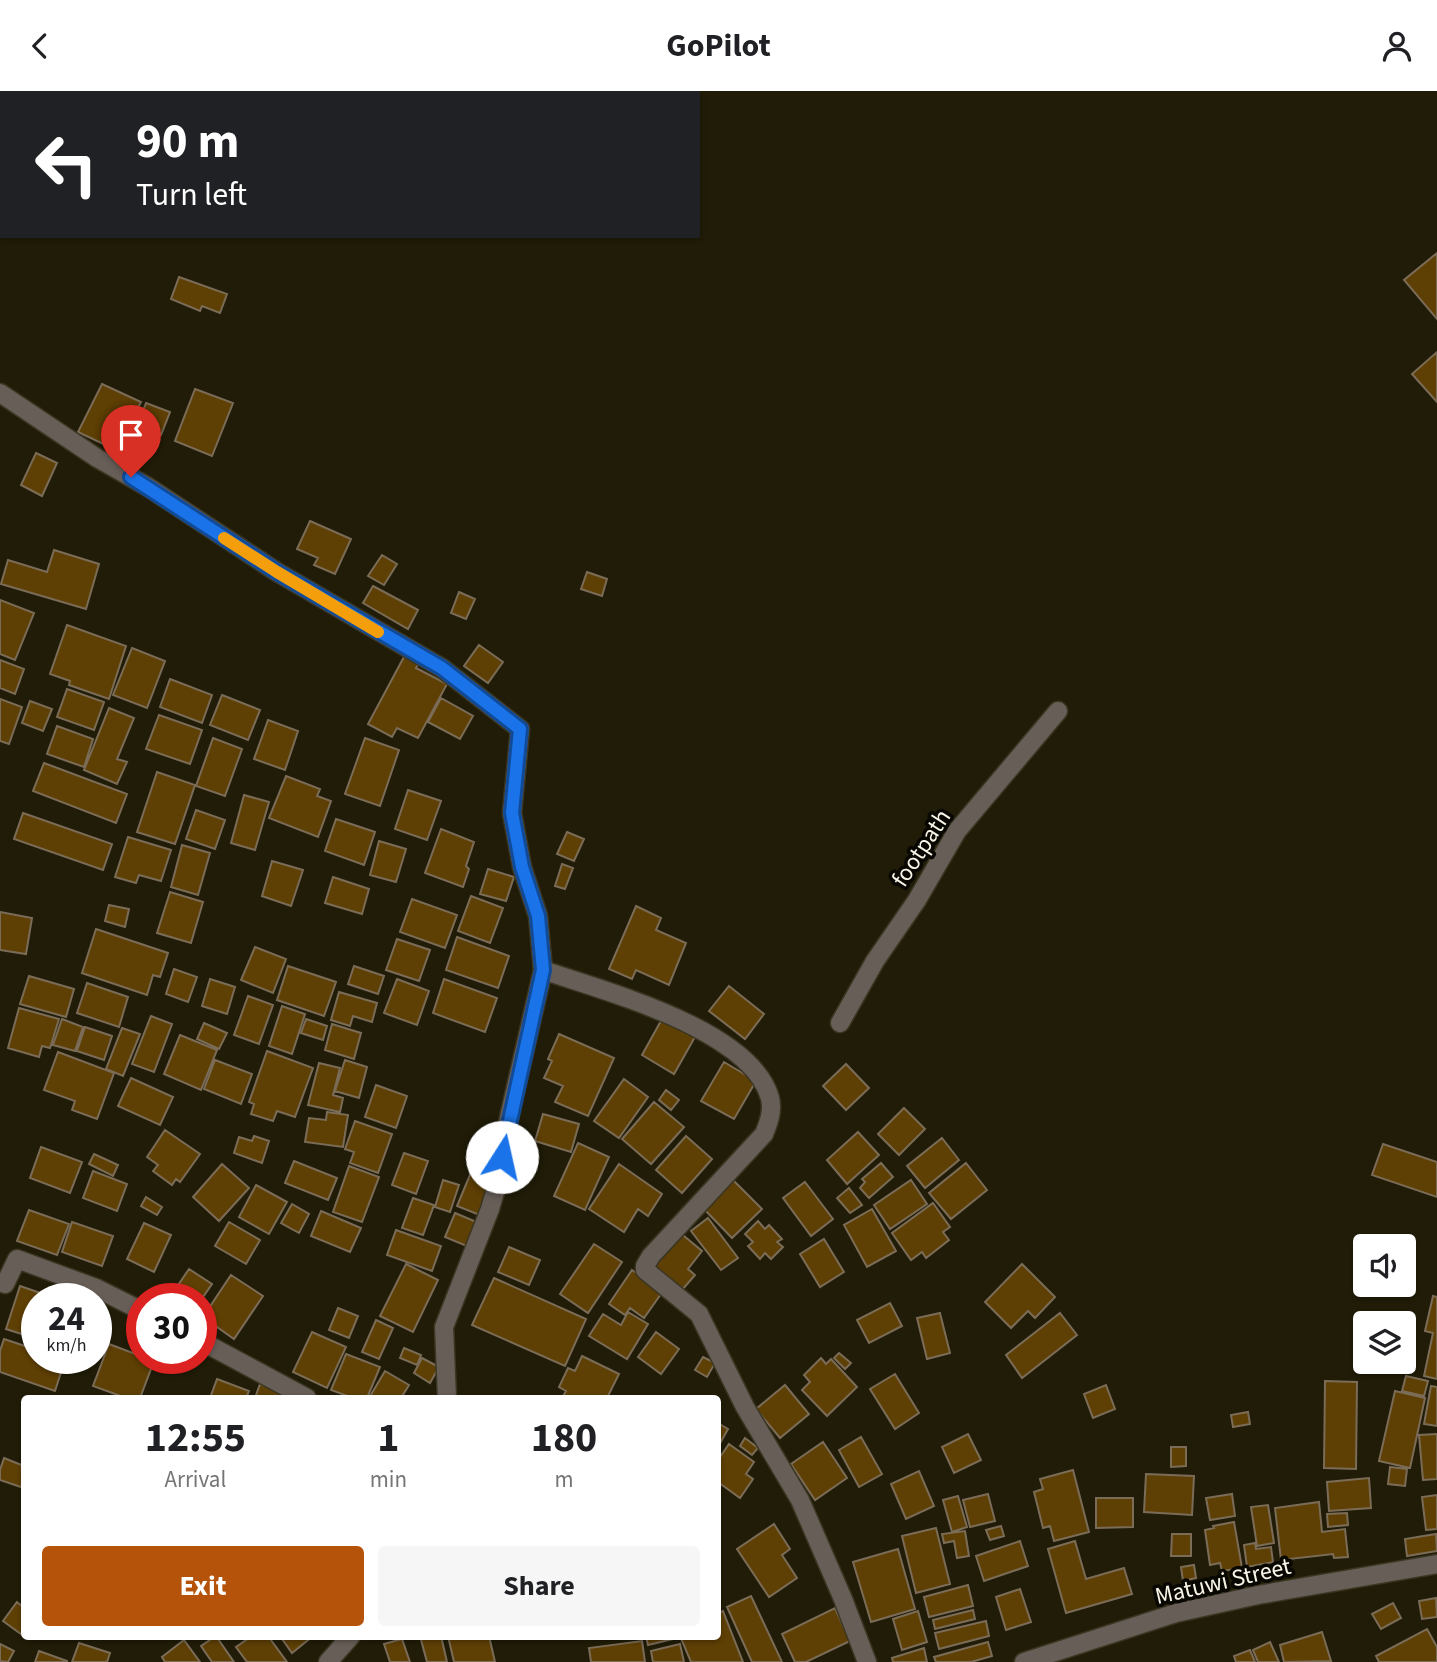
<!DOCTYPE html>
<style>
:root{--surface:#fff;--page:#f6f6f6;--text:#202124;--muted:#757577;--accent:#b45309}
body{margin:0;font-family:"Source Sans 3",sans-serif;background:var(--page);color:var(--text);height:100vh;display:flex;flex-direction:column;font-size:26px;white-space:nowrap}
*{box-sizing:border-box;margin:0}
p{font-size:23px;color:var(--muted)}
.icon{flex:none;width:38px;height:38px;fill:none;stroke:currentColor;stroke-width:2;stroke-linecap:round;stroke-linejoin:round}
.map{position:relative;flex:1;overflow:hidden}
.details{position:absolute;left:21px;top:1304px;width:700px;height:245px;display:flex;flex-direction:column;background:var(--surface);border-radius:7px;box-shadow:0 2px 5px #0004}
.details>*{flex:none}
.guide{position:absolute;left:0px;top:0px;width:700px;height:147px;box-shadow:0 2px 5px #0004;background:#202124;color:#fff;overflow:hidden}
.fabs{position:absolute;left:1353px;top:1143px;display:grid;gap:14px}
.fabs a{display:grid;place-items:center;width:63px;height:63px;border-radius:7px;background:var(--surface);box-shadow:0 2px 5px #0004;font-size:35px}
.speed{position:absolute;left:21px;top:1192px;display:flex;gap:14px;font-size:35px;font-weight:700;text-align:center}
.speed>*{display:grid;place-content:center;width:91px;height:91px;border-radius:50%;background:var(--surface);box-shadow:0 2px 5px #0004;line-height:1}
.speed small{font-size:18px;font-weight:400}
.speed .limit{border:10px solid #d22;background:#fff;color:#111}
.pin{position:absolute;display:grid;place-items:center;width:60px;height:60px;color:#fff;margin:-72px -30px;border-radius:50% 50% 50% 0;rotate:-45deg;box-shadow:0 0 7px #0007}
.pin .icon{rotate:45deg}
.me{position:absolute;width:77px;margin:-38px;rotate:10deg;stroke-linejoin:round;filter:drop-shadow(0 0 5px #0008)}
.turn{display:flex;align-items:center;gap:24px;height:147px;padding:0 21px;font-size:32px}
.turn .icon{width:91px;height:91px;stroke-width:2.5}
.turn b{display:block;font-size:49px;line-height:60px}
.eta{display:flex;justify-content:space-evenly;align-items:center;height:119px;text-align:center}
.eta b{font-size:42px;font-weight:700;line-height:49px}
.action{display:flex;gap:14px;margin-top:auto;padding:14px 21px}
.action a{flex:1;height:80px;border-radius:7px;background:var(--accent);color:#fff;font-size:28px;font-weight:700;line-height:80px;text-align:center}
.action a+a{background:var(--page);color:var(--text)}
header{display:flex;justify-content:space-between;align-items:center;height:91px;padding:0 21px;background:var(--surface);font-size:32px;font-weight:700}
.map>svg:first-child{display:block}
.building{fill:#5e3f04;stroke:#7b6c57;stroke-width:2}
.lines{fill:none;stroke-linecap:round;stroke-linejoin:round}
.street-casing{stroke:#3a3622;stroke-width:21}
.street{stroke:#685e58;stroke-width:18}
.route-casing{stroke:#114b97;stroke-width:18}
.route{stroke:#1a73e8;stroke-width:12}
.slow{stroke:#f59e0b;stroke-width:12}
.labels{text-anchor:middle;stroke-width:7;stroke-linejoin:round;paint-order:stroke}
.street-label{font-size:24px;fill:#f8f5e8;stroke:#080702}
</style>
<header><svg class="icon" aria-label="back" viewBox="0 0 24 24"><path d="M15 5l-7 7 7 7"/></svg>GoPilot<svg class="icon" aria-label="person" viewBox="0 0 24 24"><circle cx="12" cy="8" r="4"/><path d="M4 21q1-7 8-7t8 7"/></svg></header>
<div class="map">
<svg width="1437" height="1571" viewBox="0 0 1437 1571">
<rect width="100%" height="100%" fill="#201c07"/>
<path class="building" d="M 1437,162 L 1437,228 L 1404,189 Z
M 179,186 L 227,203 L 220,222 L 202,215 L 200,220 L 171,208 Z
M 1437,261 L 1437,311 L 1412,283 Z
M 102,293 L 141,311 L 134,325 L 128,323 L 121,338 L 125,340 L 116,359 L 78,341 Z
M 195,298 L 233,312 L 212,365 L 175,350 Z
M 146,312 L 170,321 L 161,344 L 137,335 Z
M 36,362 L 57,372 L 42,405 L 21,394 Z
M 310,430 L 351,448 L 335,483 L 314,474 L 318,467 L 297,458 Z
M 54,459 L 99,473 L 86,518 L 1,493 L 8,469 L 47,481 Z
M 382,464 L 397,473 L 384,494 L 368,485 Z
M 587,481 L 607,488 L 602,505 L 581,498 Z
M 373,495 L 418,519 L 408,538 L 363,512 Z
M 459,501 L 475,508 L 466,528 L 451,522 Z
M 0,509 L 34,522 L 15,569 L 0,563 Z
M 67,534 L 126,555 L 109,608 L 69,594 L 70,590 L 50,583 Z
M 479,554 L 503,571 L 488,592 L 464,575 Z
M 132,557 L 165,570 L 147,617 L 113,604 Z
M 405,564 L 419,572 L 416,577 L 447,593 L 418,647 L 397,637 L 392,646 L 368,633 Z
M 0,569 L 24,578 L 15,603 L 0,597 Z
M 170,588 L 212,604 L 202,632 L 160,616 Z
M 67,598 L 104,611 L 94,639 L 57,626 Z
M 222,604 L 260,619 L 248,649 L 210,634 Z
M 441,607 L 473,625 L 460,648 L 428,631 Z
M 0,608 L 22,616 L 9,653 L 0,650 Z
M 30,610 L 52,618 L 43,640 L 22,632 Z
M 109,617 L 134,627 L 117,668 L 127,671 L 117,693 L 84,679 Z
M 159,624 L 202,639 L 190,673 L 146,658 Z
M 268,629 L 298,640 L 285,679 L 254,668 Z
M 57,635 L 93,648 L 84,676 L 47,663 Z
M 213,647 L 242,658 L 225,705 L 196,695 Z
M 365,647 L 399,659 L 380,715 L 345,703 Z
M 44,672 L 127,703 L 116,732 L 33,700 Z
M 157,681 L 195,694 L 175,753 L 137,741 Z
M 286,685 L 320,698 L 317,705 L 331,710 L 318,746 L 269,727 Z
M 408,699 L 441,710 L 427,749 L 395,738 Z
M 244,704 L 269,711 L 255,759 L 231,752 Z
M 196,719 L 225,729 L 215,758 L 186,748 Z
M 23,722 L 112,753 L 103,779 L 14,748 Z
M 336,728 L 375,741 L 364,774 L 325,760 Z
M 441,738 L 474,751 L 466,775 L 469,778 L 463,796 L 425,782 Z
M 567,741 L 584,748 L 574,770 L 557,763 Z
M 128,746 L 171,759 L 161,790 L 139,784 L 136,792 L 115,786 Z
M 379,750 L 406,758 L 396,791 L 370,784 Z
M 182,754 L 210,762 L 198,804 L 171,796 Z
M 272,770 L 303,779 L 291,815 L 262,805 Z
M 562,773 L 573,777 L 565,798 L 555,795 Z
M 488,778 L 514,786 L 506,810 L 480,803 Z
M 333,786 L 369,798 L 362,823 L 325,812 Z
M 170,801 L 203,811 L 191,852 L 157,842 Z
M 471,805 L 503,817 L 490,852 L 458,840 Z
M 412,808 L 457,824 L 445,857 L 400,841 Z
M 109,814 L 129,818 L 125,836 L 105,830 Z
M 636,815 L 661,827 L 656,839 L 686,852 L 669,894 L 636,879 L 632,888 L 609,878 Z
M 0,821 L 32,827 L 26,863 L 0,859 Z
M 96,838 L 168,862 L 160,886 L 153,884 L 147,904 L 82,882 Z
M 457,846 L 509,865 L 498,897 L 446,879 Z
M 397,848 L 430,859 L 419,890 L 386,879 Z
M 255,856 L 286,868 L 273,902 L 241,889 Z
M 288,875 L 336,891 L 324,925 L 277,909 Z
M 354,875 L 384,885 L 378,903 L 348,893 Z
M 174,878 L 197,886 L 188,911 L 166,903 Z
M 29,885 L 74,898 L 66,926 L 20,913 Z
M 210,888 L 235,896 L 227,923 L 202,915 Z
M 397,888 L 429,900 L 417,934 L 384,922 Z
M 444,888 L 497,907 L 485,941 L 433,922 Z
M 87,892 L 128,906 L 119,936 L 77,922 Z
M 729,895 L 764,923 L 745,948 L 709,920 Z
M 339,901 L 377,912 L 372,931 L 353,925 L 350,935 L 331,929 Z
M 248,905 L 273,914 L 259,953 L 234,944 Z
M 282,915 L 305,923 L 292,963 L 269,955 Z
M 19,917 L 59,928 L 50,957 L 42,955 L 39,966 L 8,957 Z
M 151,925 L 172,933 L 154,981 L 132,973 Z
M 62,928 L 83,936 L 75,960 L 53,954 Z
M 306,928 L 327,935 L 323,949 L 301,942 Z
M 662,928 L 695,946 L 674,983 L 642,964 Z
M 204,932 L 227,942 L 219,958 L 197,948 Z
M 332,933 L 361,942 L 354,968 L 325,959 Z
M 85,936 L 112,945 L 104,969 L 77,960 Z
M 122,937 L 140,943 L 123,985 L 106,978 Z
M 559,943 L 614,967 L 588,1025 L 555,1011 L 563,995 L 544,987 L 552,970 L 548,968 Z
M 180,944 L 217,959 L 201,999 L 164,983 Z
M 267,960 L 313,977 L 295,1026 L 277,1020 L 273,1030 L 251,1023 L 254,1013 L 249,1011 Z
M 58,961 L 114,982 L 97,1028 L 72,1019 L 75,1010 L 44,999 Z
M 215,969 L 252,983 L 241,1013 L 204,998 Z
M 345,969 L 367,976 L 359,1007 L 335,1000 Z
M 724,971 L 756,990 L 734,1028 L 701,1010 Z
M 319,972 L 340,977 L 333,1004 L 343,1007 L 340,1021 L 308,1014 Z
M 846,973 L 869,997 L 846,1019 L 823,995 Z
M 131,987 L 173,1006 L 160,1034 L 118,1015 Z
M 624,988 L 648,1006 L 619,1047 L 594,1030 Z
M 376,994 L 407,1005 L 396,1037 L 365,1026 Z
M 666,999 L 679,1009 L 671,1019 L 659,1009 Z
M 654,1011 L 684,1036 L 651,1073 L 622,1048 Z
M 904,1017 L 925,1038 L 899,1064 L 878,1043 Z
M 327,1021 L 348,1024 L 343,1056 L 305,1051 L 309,1027 L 326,1029 Z
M 543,1023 L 579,1033 L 571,1061 L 535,1050 Z
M 355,1030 L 392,1043 L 378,1082 L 350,1072 L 354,1061 L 345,1058 Z
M 165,1039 L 200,1063 L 180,1091 L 176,1088 L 172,1094 L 153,1080 L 158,1074 L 147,1066 Z
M 858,1041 L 879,1064 L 847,1093 L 827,1069 Z
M 254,1045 L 269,1050 L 262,1072 L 234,1062 L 239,1046 L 252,1050 Z
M 686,1045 L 712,1068 L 682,1102 L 656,1079 Z
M 942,1047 L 959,1069 L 925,1097 L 907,1075 Z
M 578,1052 L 609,1066 L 585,1119 L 554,1105 Z
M 1383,1053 L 1437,1071 L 1437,1106 L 1372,1084 Z
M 41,1056 L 82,1071 L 70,1102 L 30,1087 Z
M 404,1062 L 428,1070 L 416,1103 L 392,1094 Z
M 94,1063 L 118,1074 L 113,1085 L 89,1073 Z
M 294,1070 L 337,1087 L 328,1109 L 285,1092 Z
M 881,1072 L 893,1086 L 869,1107 L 860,1097 L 865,1091 L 862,1088 Z
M 966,1072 L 987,1099 L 951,1128 L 929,1102 Z
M 222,1073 L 249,1097 L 219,1130 L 193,1106 Z
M 619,1073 L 662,1103 L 648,1125 L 638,1118 L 624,1141 L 589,1118 Z
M 349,1075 L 379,1086 L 362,1131 L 333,1121 Z
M 472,1079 L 497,1089 L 482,1125 L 457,1115 Z
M 93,1080 L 127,1093 L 117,1120 L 83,1107 Z
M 443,1089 L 459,1094 L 450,1121 L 435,1116 Z
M 733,1089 L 762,1118 L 732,1147 L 703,1117 Z
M 911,1089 L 927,1113 L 890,1138 L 874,1114 Z
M 805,1091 L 833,1128 L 811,1145 L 783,1107 Z
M 256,1094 L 287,1111 L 269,1143 L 239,1126 Z
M 849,1097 L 862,1114 L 850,1122 L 837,1107 Z
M 146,1106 L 162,1116 L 157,1124 L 141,1115 Z
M 413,1107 L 434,1114 L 423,1144 L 402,1137 Z
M 933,1112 L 950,1136 L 943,1141 L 949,1149 L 926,1167 L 922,1161 L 911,1169 L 892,1142 Z
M 292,1113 L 309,1123 L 299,1142 L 281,1132 Z
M 872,1118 L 896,1160 L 867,1176 L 844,1134 Z
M 29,1119 L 69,1133 L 57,1164 L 17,1150 Z
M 321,1120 L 361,1137 L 350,1161 L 311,1145 Z
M 455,1122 L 479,1132 L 469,1156 L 445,1146 Z
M 708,1127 L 738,1167 L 721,1179 L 691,1140 Z
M 758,1130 L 765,1138 L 769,1134 L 782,1148 L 777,1151 L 783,1156 L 771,1168 L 765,1162 L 760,1168 L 748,1155 L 753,1151 L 745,1143 Z
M 72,1131 L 113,1145 L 102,1175 L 62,1161 Z
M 229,1131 L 260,1149 L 246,1173 L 215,1155 Z
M 144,1132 L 171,1144 L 154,1181 L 127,1168 Z
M 396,1139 L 441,1155 L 432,1180 L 387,1164 Z
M 678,1140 L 702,1160 L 688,1178 L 695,1184 L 682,1199 L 652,1173 Z
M 824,1148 L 844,1181 L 820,1196 L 800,1163 Z
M 594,1153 L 622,1171 L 588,1222 L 560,1203 Z
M 509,1156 L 540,1169 L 529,1194 L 498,1181 Z
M 406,1173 L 438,1189 L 413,1241 L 380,1225 Z
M 1022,1173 L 1055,1206 L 1035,1227 L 1028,1220 L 1011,1237 L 985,1211 Z
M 189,1178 L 212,1193 L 201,1209 L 178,1208 L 172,1203 Z
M 632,1179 L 663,1200 L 644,1227 L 630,1217 L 625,1224 L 609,1213 Z
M 231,1184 L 263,1205 L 234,1248 L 203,1226 Z
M 494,1187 L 586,1228 L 565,1275 L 472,1234 Z
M 20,1195 L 58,1208 L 37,1208 L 37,1248 L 6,1238 Z
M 1433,1205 L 1437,1206 L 1437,1288 L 1424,1285 L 1433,1242 L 1425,1240 Z
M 890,1212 L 902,1235 L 869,1252 L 857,1229 Z
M 338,1217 L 358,1225 L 349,1247 L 329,1239 Z
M 628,1221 L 648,1233 L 627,1268 L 589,1245 L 603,1223 L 621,1234 Z
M 940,1222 L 950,1262 L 927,1268 L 917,1227 Z
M 1060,1222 L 1077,1244 L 1022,1287 L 1006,1264 Z
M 376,1229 L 393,1237 L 379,1268 L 362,1261 Z
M 312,1241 L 346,1256 L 327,1297 L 293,1281 Z
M 656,1241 L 679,1258 L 661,1283 L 638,1266 Z
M 4,1248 L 37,1259 L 37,1267 L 65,1269 L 55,1300 L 0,1281 L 0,1260 Z
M 109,1253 L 154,1270 L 140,1307 L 126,1307 L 93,1295 Z
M 404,1257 L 421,1264 L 417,1274 L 400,1267 Z
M 839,1262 L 851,1272 L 845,1278 L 834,1267 Z
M 346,1263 L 380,1276 L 367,1307 L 353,1307 L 331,1299 Z
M 582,1265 L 619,1283 L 607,1307 L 562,1307 L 566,1300 L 559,1296 L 568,1277 L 575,1280 Z
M 703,1266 L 715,1272 L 707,1286 L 695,1279 Z
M 422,1267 L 439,1276 L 430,1292 L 414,1282 Z
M 821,1267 L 826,1273 L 831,1268 L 857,1296 L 827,1325 L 802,1299 L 810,1291 L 804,1284 Z
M 385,1280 L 409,1294 L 401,1307 L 369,1307 Z
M 895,1283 L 919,1322 L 895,1338 L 870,1298 Z
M 1406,1285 L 1428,1290 L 1424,1305 L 1402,1300 Z
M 217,1288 L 249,1300 L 246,1307 L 210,1307 Z
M 1325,1290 L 1357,1291 L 1356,1378 L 1324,1377 Z
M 260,1293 L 281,1301 L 279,1307 L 255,1307 Z
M 785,1294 L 809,1323 L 780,1347 L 756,1318 Z
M 1106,1294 L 1115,1318 L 1093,1327 L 1084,1303 Z
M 1431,1295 L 1437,1296 L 1437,1335 L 1424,1333 Z
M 1395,1300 L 1425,1307 L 1410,1377 L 1379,1370 Z
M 1248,1321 L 1250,1333 L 1233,1336 L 1231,1324 Z
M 718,1332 L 728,1338 L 718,1356 Z
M 968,1343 L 981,1369 L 954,1382 L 942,1356 Z
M 1437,1343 L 1437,1388 L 1423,1389 L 1419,1344 Z
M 861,1346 L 882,1383 L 859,1396 L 839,1359 Z
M 745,1347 L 758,1357 L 752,1364 L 740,1355 Z
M 823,1351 L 847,1387 L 815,1409 L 791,1373 Z
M 729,1353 L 754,1371 L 746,1383 L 753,1388 L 740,1407 L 718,1391 L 718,1369 Z
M 1171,1356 L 1186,1356 L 1186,1375 L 1171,1376 Z
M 4,1367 L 24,1375 L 24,1397 L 0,1389 L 0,1379 Z
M 1390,1376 L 1407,1378 L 1405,1395 L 1388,1393 Z
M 1073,1379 L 1089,1441 L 1054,1450 L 1050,1435 L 1043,1437 L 1034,1401 L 1043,1398 L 1040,1388 Z
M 919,1380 L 934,1415 L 906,1428 L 891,1393 Z
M 1146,1383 L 1194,1385 L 1192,1424 L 1144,1421 Z
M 1369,1387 L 1371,1417 L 1329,1420 L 1327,1391 Z
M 988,1403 L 995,1430 L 970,1436 L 963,1409 Z
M 1232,1403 L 1235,1425 L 1210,1429 L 1206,1407 Z
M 1437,1404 L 1437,1438 L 1426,1439 L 1422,1406 Z
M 958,1405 L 967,1436 L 952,1441 L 943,1409 Z
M 1096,1407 L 1133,1407 L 1133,1436 L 1096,1437 Z
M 1319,1411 L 1322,1441 L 1345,1438 L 1348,1466 L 1334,1467 L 1333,1463 L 1281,1469 L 1275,1417 Z
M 1268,1414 L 1274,1452 L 1257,1455 L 1251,1416 Z
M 1347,1422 L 1348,1434 L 1328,1436 L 1327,1423 Z
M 1234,1431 L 1242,1477 L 1222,1480 L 1220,1472 L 1210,1474 L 1205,1439 L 1214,1437 L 1213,1435 Z
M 774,1433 L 790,1458 L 782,1464 L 797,1487 L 769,1506 L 737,1458 Z
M 1001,1435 L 1004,1445 L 990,1449 L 986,1439 Z
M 936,1437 L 950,1493 L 916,1502 L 902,1445 Z
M 965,1440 L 969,1465 L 957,1467 L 954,1450 L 944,1452 L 942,1443 Z
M 1172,1443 L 1191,1443 L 1191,1465 L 1171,1465 Z
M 1436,1443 L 1437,1460 L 1407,1465 L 1405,1448 Z
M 1020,1450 L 1028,1475 L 984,1490 L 976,1465 Z
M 1075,1450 L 1086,1488 L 1124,1477 L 1132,1503 L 1066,1522 L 1048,1458 Z
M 1255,1452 L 1256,1458 L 1271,1456 L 1273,1471 L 1247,1476 L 1244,1454 Z
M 898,1458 L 915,1518 L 871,1531 L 853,1471 Z
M 1194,1474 L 1196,1487 L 1183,1490 L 1181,1476 Z
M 968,1494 L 973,1515 L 929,1526 L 924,1506 Z
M 1020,1498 L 1031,1531 L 1006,1539 L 996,1506 Z
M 751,1505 L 782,1571 L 752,1571 L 727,1516 Z
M 1436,1507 L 1437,1526 L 1422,1528 L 1419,1510 Z
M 17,1511 L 24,1517 L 25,1546 L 3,1530 Z
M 1393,1512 L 1401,1527 L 1381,1538 L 1372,1523 Z
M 835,1517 L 850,1550 L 806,1571 L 795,1571 L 782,1543 Z
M 973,1519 L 975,1528 L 935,1538 L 933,1529 Z
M 723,1520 L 743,1571 L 691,1571 L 680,1545 L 718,1545 L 718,1522 Z
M 918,1520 L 927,1551 L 902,1559 L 893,1528 Z
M 986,1530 L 989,1545 L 939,1558 L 935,1542 Z
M 1427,1538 L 1437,1556 L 1437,1571 L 1379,1571 L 1376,1565 Z
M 1322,1541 L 1331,1570 L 1284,1571 L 1280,1554 Z
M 216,1545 L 234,1571 L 212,1571 L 201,1555 Z
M 252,1545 L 268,1545 L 287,1571 L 247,1571 L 236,1556 Z
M 280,1545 L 313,1545 L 292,1562 Z
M 420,1545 L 441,1545 L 447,1571 L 427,1571 Z
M 448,1545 L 489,1545 L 495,1571 L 454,1571 Z
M 646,1545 L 676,1545 L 677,1547 L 648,1554 Z
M 402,1548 L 410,1571 L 390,1571 L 384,1553 Z
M 184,1549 L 200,1571 L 165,1571 L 162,1566 Z
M 642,1550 L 645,1571 L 591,1571 L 589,1557 Z
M 988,1551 L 992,1565 L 971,1571 L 936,1571 L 934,1566 Z
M 1270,1551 L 1279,1571 L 1258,1571 L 1253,1559 Z
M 79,1552 L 110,1562 L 107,1571 L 72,1571 Z
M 0,1553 L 14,1560 L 8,1571 L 0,1570 Z
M 680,1553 L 684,1571 L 653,1571 L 651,1560 Z
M 924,1557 L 927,1571 L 893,1571 L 892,1567 Z
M 1250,1559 L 1255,1571 L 1236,1571 L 1234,1565 Z
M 39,1560 L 67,1570 L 67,1571 L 35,1571 Z"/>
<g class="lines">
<g class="street-casing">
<path id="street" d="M 0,302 L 97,367 L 148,396 L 277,481 L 442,577 L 520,638 L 512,722 L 522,776 L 538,825 L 543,879 L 504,1048 L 500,1084 L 490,1118 L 444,1236 L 447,1307
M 543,879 C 603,900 751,938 770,1007 C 773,1020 769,1031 764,1043 L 651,1165 L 645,1175 L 645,1179 L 699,1223 L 745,1316 L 800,1409 L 843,1508 L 867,1571
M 840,932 L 875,870 L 917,809 L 957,740 L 1058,620
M 5,1193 L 17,1168 L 96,1197 L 142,1220
M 201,1250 L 307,1307
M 328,1571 L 351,1545
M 1024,1571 L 1176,1522 L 1258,1504 L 1437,1473"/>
</g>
<use href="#street" class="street"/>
</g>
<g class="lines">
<g class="route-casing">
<path id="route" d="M 131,386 L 277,481 L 442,577 L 520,638 L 512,722 L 522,776 L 538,825 L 543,879 L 502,1066"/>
</g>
<use href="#route" class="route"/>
<path class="slow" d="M 224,447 L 277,481 L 378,541"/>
</g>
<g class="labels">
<g class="street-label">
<text transform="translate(921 757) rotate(-57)" y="8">footpath</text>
<text transform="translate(1223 1490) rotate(-13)" y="8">Matuwi Street</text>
</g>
</g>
</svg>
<div class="fabs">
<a><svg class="icon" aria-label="sound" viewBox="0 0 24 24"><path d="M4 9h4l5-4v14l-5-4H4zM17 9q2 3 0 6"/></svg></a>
<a><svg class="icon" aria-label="layers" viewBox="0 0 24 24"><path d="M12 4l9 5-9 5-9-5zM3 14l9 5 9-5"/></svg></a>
</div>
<div class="speed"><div>24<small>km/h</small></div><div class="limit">30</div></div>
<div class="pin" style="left:131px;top:386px;background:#d93025"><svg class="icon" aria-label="arrive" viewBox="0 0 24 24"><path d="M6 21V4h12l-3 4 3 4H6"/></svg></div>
<svg class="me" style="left:502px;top:1066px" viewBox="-20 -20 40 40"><circle r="19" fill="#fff"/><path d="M0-13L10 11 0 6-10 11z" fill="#1a73e8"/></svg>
<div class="guide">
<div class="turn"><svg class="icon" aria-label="left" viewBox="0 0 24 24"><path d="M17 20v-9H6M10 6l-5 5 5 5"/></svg><div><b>90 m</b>Turn left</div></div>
</div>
<section class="details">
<div class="eta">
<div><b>12:55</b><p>Arrival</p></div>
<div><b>1</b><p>min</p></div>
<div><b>180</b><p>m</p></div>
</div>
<div class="action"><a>Exit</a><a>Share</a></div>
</section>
</div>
